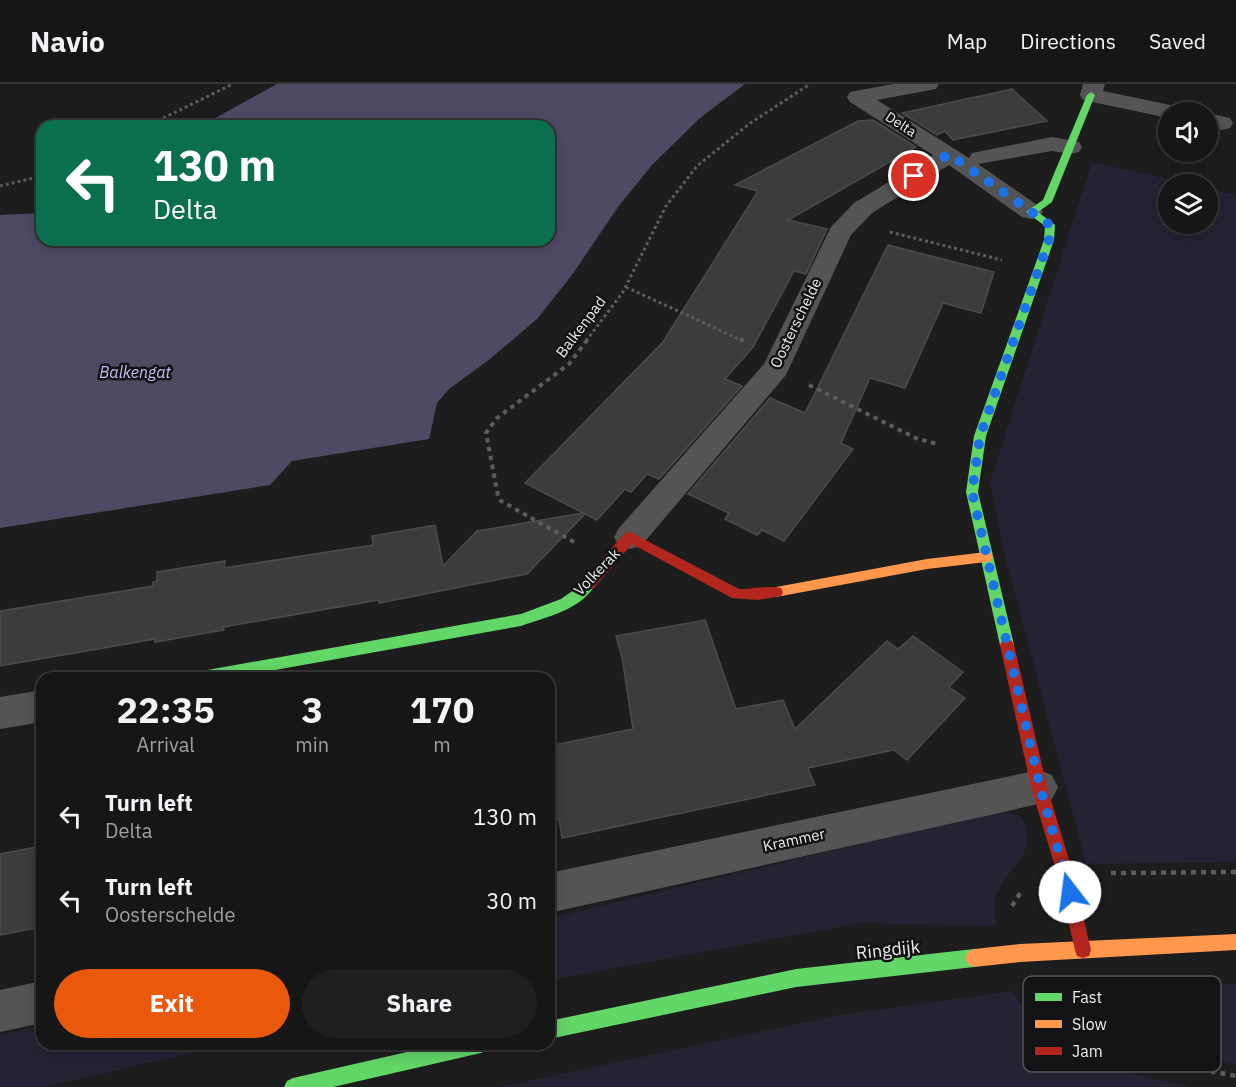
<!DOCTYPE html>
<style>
:root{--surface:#161616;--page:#1f1f1f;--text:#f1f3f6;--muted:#9e9fa1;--line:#353535;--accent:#ea580c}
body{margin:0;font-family:"IBM Plex Sans",sans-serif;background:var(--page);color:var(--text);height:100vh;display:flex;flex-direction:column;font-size:22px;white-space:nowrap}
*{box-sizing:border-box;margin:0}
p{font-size:20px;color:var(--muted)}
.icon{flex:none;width:33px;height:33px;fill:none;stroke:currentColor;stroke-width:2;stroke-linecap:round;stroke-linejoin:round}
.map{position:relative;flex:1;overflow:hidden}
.panel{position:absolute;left:36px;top:588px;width:519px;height:378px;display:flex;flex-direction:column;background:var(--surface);border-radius:18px;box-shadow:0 3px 15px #0003,0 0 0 2px var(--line)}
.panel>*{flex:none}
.guide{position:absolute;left:36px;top:36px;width:519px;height:126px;border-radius:18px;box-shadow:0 3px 15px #0003,0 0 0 2px var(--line);background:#0b6e4f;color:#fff;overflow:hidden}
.fabs{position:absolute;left:1158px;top:18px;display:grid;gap:12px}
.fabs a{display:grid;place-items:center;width:60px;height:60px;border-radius:50%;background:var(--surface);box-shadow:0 3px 15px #0003,0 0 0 2px var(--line);font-size:30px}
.pin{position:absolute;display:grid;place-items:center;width:51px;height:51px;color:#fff;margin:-26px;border:3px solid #fff;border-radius:50%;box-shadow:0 2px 6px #0007}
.me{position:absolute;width:66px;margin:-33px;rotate:345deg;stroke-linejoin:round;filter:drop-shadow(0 0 4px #0008)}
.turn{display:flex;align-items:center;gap:21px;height:126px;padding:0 18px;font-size:27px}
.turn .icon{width:78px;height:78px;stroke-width:2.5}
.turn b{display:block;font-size:42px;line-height:51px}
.eta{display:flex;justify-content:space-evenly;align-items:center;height:102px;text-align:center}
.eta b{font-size:36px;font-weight:800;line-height:42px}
.primary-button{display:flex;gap:12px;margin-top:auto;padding:12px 18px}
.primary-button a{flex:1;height:69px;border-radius:36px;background:var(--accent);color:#fff;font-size:24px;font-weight:800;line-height:69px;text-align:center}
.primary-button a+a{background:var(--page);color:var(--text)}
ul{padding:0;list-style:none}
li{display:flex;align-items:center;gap:18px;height:84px;padding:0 18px}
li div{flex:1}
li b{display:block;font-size:22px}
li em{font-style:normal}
header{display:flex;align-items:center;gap:36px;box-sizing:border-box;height:84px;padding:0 30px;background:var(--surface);border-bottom:2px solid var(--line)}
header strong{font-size:28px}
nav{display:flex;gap:33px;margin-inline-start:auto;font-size:21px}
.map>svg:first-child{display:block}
.green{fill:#252234}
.water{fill:#4e4a64}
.building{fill:#3c3c3b;stroke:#4b4b4b;stroke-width:1.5}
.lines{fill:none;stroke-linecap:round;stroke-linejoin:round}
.path-far2{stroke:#5c5c5d;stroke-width:3;stroke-dasharray:3 3;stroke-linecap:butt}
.path-far1{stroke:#5c5c5d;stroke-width:4;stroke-dasharray:4.5 4.5;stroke-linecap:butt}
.path{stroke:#5c5c5d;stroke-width:4.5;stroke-dasharray:5 5;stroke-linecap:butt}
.street{fill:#545455;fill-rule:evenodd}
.fast{fill:#63d668;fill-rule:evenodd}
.slow{fill:#ff974d;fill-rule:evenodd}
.jam{fill:#b3261e;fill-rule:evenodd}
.route{stroke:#1a73e8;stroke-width:10;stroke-dasharray:0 18}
.labels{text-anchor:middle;stroke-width:5;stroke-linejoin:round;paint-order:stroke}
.far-street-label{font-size:14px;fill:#ededef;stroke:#131315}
.street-label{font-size:15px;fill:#ededef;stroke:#131315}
.water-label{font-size:16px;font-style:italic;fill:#c6bff6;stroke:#131315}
.near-street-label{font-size:18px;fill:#ededef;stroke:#131315}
.key{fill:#131315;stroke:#545456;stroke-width:1.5}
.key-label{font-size:16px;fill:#ededef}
</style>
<header>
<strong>Navio</strong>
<nav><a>Map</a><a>Directions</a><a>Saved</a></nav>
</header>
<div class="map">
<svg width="1236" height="1003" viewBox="0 0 1236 1003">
<rect width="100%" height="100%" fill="#1d1d1d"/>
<path class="green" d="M 1092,78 L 1189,100 L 1168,100 L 1168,140 L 1208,140 L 1208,105 L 1236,111 L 1236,778 L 1086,780 L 1004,468 L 990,398 Z
M 1003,726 L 1021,733 C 1042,770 1006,782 996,813 C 993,821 996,834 996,842 L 861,839 L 549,896 L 549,834 Z
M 1236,900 L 1236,981 L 1072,941 L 1058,931 L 1048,904 Z
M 1013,907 L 1039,959 L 1062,974 L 1192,1003 L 500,1003 L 840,931 Z
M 42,942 L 42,960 L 230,960 L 44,1003 L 0,1003 L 0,951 Z"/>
<path class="water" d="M 277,0 L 745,0 L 700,34 L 652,81 L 618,123 L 572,191 L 537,235 L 490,275 L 449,305 L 437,319 L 429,355 L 292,377 L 270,401 L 0,444 L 0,131 L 42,129 L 42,156 L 549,156 L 549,42 L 201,42 Z"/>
<path class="building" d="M 1012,5 L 1047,37 L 953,56 L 945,47 L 937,51 L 902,29 Z
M 873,36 L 916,63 L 788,136 L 827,145 L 806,190 L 794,187 L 753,263 L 725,295 L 742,302 L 659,395 L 647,390 L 631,408 L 625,405 L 597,436 L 585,430 L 527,490 L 379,519 L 379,516 L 223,543 L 224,546 L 155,558 L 155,555 L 0,582 L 0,527 L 153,502 L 153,498 L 157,497 L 157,488 L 225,477 L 224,484 L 373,461 L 372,452 L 435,441 L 443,482 L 477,447 L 583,429 L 525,399 L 663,258 L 758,107 L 735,101 L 858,37 Z
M 888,161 L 994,188 L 981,229 L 943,219 L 905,304 L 870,294 L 841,359 L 853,365 L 784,457 L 762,446 L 757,451 L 725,435 L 729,429 L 688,410 L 770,314 L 805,329 Z
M 705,536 L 736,625 L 783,616 L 795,645 L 887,557 L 898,565 L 913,552 L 963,588 L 949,603 L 965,614 L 907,676 L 894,666 L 808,684 L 815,701 L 562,754 L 559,735 L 549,738 L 549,662 L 633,645 L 622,573 L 616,552 Z
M 42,762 L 42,843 L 0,851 L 0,770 Z"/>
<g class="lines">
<path class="path-far2" d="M 147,42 L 233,0
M 0,102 L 42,92
M 890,148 L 1002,176
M 626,203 L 743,257
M 586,257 L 623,208 L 666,122 L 697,82 L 749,40 L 810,0"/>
<path class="path-far1" d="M 740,255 L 746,258
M 809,301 L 918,355 L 938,360
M 574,458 L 501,417 L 498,412 L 486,349 L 497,334 L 569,280 L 588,255"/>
<path class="path" d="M 1111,789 L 1236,788
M 1012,822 L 1022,806
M 1035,916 L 1049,942 L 1072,960 L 1236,992"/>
<path class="street" d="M 893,0 L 939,0 L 936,5 L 877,16 L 969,74 L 972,69 L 1052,53 L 1079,58 L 1082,63 L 1079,68 L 1071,70 L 1052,67 L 978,80 L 1040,123 L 1043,128 L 1040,133 L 1031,135 L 1022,133 L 949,81 L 872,129 L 851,151 L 786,291 L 641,462 L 630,465 L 619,462 L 614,453 L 619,444 L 764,280 L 831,143 L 854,119 L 933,71 L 850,18 L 847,13 L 850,8 Z
M 1083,0 L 1105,0 L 1103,7 L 1180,23 L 1183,28 L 1168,28 L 1168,34 L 1083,16 L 1080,11 Z
M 1208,29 L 1230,34 L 1233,39 L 1230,44 L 1222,46 L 1208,43 Z
M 42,606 L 42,638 L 0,645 L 0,613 Z
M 1039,686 L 1052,691 L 1058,703 L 1052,715 L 1039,720 L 549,829 L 549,789 Z
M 42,897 L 42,939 L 0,948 L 0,906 Z"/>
<path class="fast" d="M 1091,8 L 1095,11 L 1052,118 L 1038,128 L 1055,141 L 1054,156 L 986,352 L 978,408 L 1014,561 L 1012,565 L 1007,567 L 1002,565 L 1000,561 L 966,408 L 974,352 L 1044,156 L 1045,142 L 1026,128 L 1043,116 L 1087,11 Z
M 588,496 L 593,497 L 595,501 C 581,526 546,533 521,542 L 230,594 L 189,594 L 191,590 L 196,588 L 521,530 L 561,515 Z
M 974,865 L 980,868 L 983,874 L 980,880 L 974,883 L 796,903 L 549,955 L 549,937 L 796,885 Z
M 442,960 L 490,960 L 487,966 L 481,969 L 333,1003 L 284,1003 L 287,997 L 293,994 Z"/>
<path class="slow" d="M 986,468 L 991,469 L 993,473 L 991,477 L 986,478 L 927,485 L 776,513 L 771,512 L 769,508 L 771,504 L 776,503 L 927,475 Z
M 1236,850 L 1236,866 L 1020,878 L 974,883 L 968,880 L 965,874 L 968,868 L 974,865 L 1020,860 Z"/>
<path class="jam" d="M 630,448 L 739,505 C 750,505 772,501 781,504 L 783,508 L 781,512 L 758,516 L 732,514 L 632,460 L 593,505 L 583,505 L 581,501 L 583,497 L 625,449 Z
M 1007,555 L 1012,557 L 1014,561 L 1047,703 L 1073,789 L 1091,866 L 1089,872 L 1083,874 L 1077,872 L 1075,866 L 1057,789 L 1031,703 L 1000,561 L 1002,557 Z"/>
</g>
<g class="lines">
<path class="route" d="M 914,92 L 949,70 L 1050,141 L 1049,156 L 980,352 L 972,408 L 1040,703 L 1070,808"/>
</g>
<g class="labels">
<g class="far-street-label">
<text transform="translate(901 40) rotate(33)" y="5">Delta</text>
</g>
<g class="street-label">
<text transform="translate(796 239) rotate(-64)" y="5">Oosterschelde</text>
<text transform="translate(581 243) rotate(-53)" y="5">Balkenpad</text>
<text transform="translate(597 488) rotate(-46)" y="5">Volkerak</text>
<text transform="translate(794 756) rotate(-12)" y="5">Krammer</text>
</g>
<g class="water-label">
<text x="135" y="294">Balkengat</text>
</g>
<g class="near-street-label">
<text transform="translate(888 866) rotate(-6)" y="6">Ringdijk</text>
</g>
</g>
<rect x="1023" y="892" width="198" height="96" rx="9" class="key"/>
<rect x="1035" y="909" width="27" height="8" fill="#63d668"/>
<rect x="1035" y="936" width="27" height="8" fill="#ff974d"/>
<rect x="1035" y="963" width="27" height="8" fill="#b3261e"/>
<g class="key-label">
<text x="1072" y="919">Fast</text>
<text x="1072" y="946">Slow</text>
<text x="1072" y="973">Jam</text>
</g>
</svg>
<div class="fabs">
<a><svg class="icon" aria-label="sound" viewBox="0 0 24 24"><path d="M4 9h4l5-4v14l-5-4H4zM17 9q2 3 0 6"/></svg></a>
<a><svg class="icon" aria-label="layers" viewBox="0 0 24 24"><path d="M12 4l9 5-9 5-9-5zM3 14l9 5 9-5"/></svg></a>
</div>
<div class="pin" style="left:914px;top:92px;background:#d93025"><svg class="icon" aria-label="arrive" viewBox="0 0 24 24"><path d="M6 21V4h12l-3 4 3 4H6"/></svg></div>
<svg class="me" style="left:1070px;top:808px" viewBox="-20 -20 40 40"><circle r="19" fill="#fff"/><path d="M0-13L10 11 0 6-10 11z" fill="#1a73e8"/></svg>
<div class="guide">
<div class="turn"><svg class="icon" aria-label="left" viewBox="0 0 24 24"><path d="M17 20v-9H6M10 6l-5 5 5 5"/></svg><div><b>130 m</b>Delta</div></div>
</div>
<section class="panel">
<div class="eta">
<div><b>22:35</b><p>Arrival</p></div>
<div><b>3</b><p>min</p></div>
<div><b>170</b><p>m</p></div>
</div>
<ul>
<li><svg class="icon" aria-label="left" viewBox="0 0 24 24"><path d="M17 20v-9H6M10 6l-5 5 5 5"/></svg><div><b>Turn left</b><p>Delta</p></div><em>130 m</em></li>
<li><svg class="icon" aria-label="left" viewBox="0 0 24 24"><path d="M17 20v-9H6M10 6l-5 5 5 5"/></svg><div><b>Turn left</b><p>Oosterschelde</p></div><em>30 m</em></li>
</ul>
<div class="primary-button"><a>Exit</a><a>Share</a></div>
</section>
</div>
